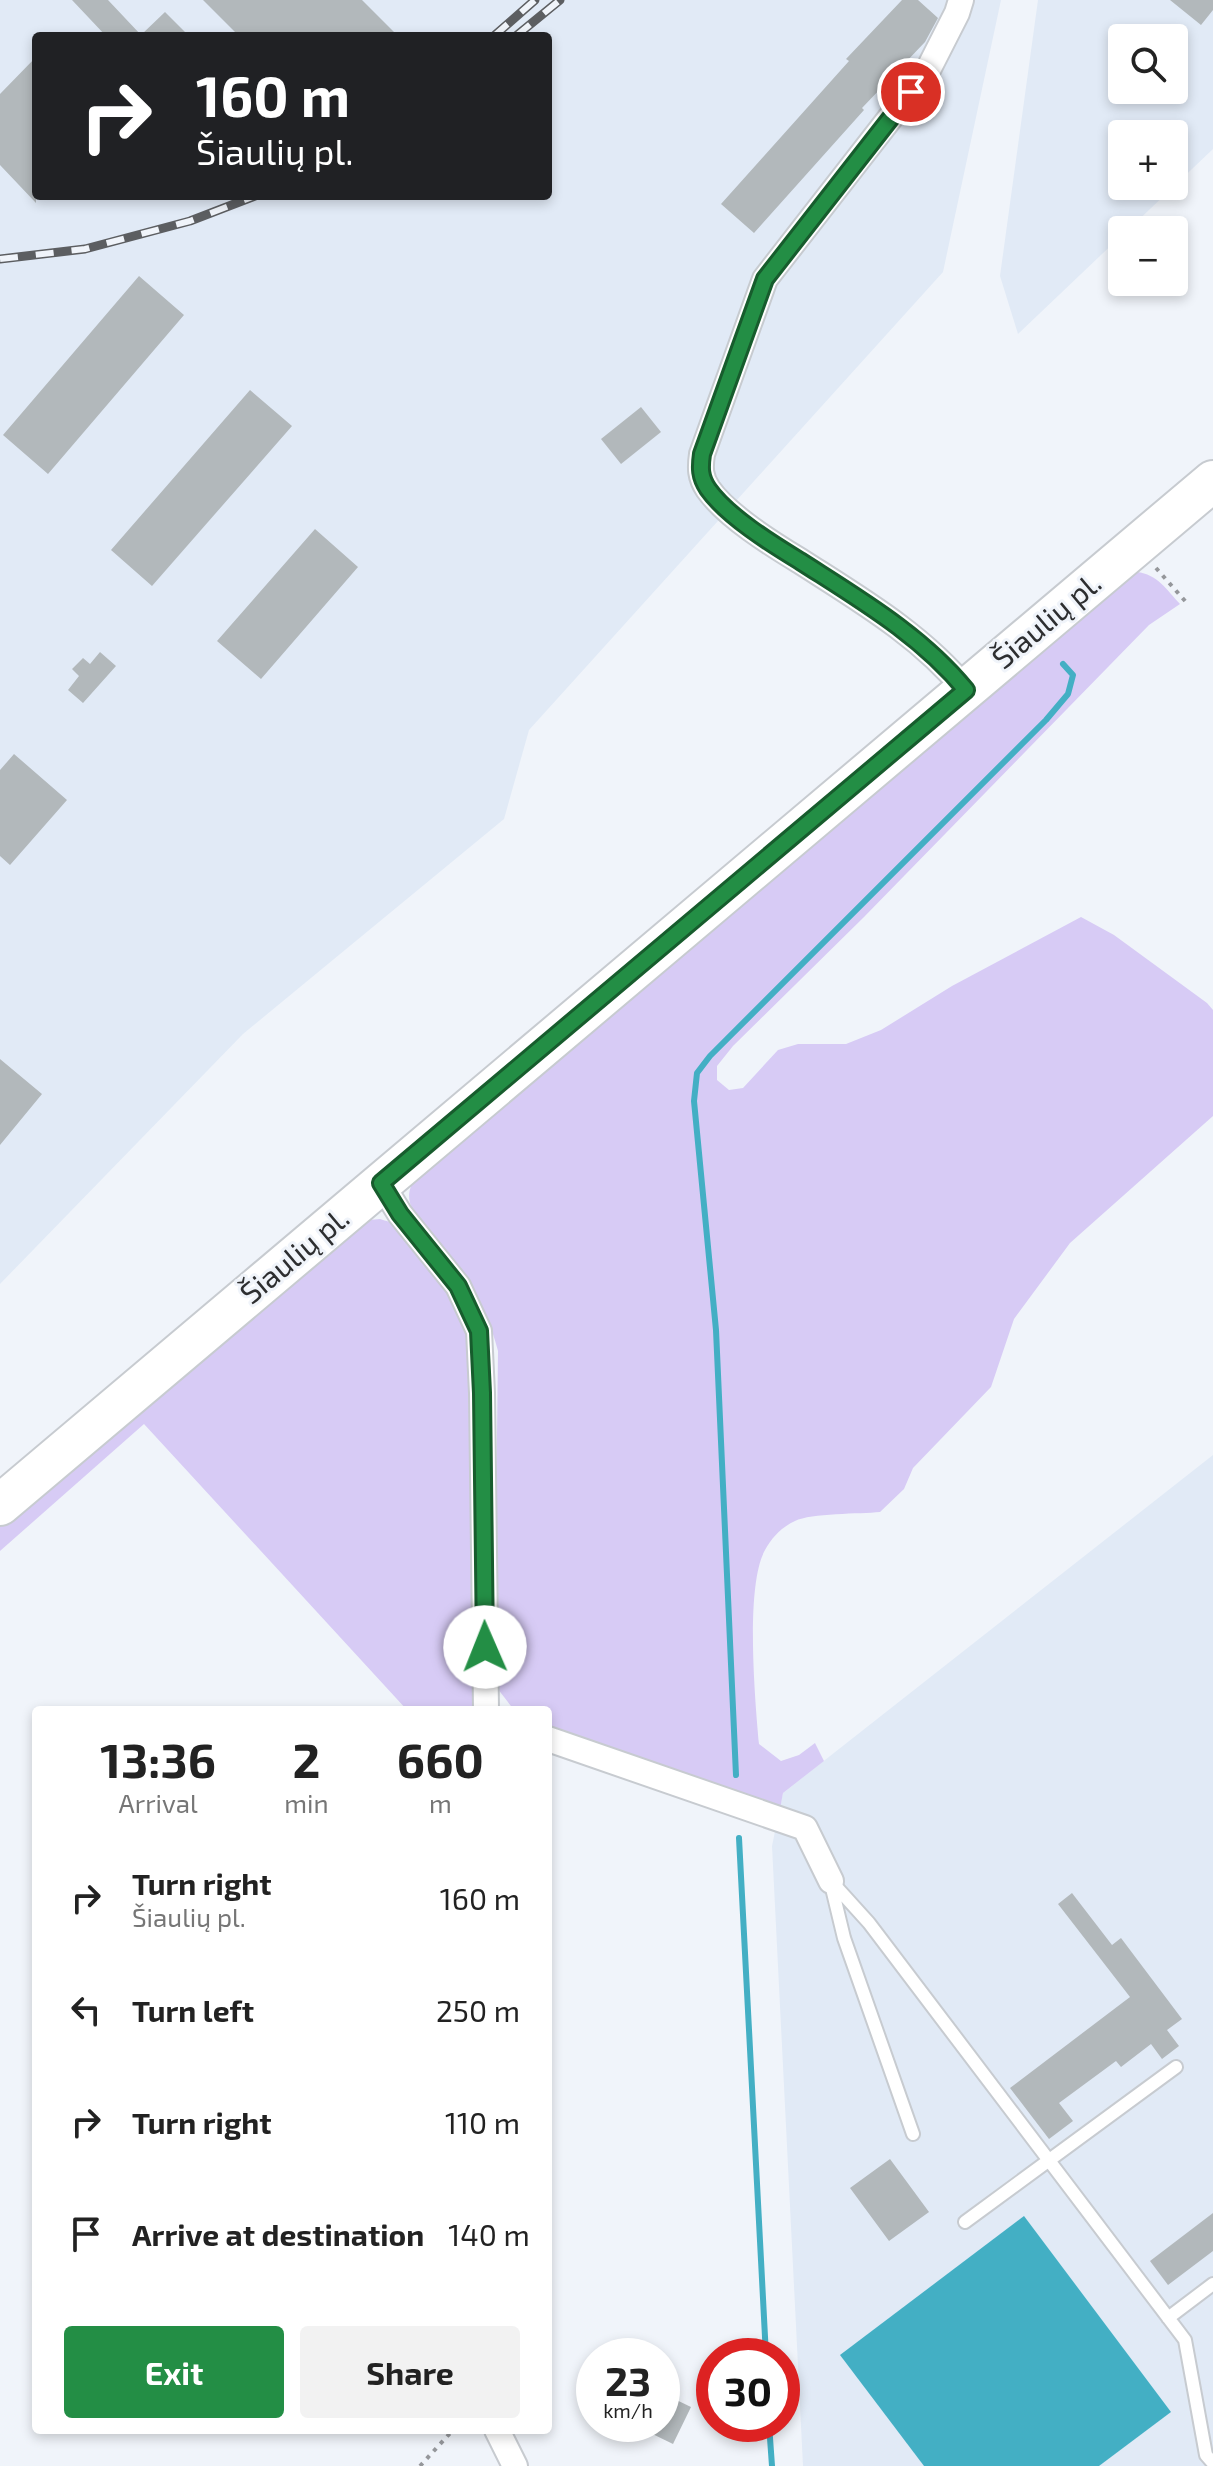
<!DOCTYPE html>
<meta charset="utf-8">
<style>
:root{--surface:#fff;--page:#f2f2f2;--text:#222;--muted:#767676;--accent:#238e45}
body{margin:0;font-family:"Exo 2",sans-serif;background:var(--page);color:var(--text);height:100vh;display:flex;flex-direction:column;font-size:30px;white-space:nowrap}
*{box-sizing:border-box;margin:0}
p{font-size:26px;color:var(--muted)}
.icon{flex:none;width:44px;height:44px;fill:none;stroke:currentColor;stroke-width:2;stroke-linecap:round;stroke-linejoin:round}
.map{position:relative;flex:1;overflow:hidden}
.panel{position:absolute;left:32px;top:1706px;width:520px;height:728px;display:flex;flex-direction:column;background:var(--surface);border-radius:8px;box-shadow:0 4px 12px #0003}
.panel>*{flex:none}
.hud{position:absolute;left:32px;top:32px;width:520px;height:168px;border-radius:8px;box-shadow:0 4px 12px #0003;background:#202124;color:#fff;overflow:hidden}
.buttons{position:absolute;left:1108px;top:24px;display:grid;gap:16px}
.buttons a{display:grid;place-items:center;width:80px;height:80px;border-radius:8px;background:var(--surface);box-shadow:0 4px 12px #0003;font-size:40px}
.speed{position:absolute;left:576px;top:2338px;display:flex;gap:16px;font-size:40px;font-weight:700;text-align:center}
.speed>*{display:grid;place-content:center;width:104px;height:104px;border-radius:50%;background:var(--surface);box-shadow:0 4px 12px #0003;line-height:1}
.speed small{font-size:20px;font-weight:400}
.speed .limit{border:12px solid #d22;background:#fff;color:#111}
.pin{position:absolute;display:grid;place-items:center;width:68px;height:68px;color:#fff;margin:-34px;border:4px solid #fff;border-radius:50%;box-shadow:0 2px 8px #0007}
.me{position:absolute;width:88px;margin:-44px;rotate:359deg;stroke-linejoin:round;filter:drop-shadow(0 0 6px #0008)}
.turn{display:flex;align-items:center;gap:28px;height:168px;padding:0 32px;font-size:36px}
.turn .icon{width:104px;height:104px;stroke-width:2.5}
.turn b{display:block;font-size:56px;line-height:68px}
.eta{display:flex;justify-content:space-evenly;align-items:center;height:136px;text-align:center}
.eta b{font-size:48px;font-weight:700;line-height:56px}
.primary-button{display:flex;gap:16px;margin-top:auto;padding:16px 32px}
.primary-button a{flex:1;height:92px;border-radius:8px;background:var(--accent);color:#fff;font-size:32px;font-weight:700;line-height:92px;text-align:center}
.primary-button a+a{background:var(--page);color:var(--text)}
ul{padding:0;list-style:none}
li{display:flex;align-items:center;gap:24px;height:112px;padding:0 32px}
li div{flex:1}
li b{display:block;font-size:30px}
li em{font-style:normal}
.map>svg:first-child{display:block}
.built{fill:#e1eaf6;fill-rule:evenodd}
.green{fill:#d7cbf5}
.water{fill:#43afc4}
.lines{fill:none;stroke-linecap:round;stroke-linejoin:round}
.stream{stroke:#43afc4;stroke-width:6}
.building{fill:#b2b8bb}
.service-casing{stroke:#c7cbd0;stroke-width:16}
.minor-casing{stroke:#c7cbd0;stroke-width:28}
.trunk-casing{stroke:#c7cbd0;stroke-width:44}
.path{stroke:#95979b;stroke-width:4;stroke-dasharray:4 6;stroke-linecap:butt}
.service{stroke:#fff;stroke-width:12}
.minor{stroke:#fff;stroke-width:24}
.trunk{stroke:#fff;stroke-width:40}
.rail-casing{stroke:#5c5e61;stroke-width:9}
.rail{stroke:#f0f4fa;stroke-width:6;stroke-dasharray:18;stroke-linecap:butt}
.route-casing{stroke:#175c2d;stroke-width:20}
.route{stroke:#238e45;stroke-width:14}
.labels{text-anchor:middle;stroke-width:6;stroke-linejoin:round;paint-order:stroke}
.street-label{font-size:30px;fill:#2d2e30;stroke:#f0f4fa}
</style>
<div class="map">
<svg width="1213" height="2466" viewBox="0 0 1213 2466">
<rect width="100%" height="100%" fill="#f0f4fa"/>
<path class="built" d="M 0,0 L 1001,0 L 943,272 L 529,730 L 504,819 L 243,1034 L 0,1284 ZM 36,36 L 548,36 L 548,196 L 36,196 Z
M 1038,0 L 1213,0 L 1213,149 L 1128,230 L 1122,230 L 1122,235 L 1018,334 L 1000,276 ZM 1122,38 L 1174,38 L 1174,90 L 1122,90 ZM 1122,134 L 1174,134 L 1174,186 L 1122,186 Z
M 1213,1455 L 1213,2466 L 803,2466 L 772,1846 L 783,1793 Z"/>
<path class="green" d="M 1137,572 C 1157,574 1167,590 1180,604 L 1149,625 L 864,917 L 733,1046 L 717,1066 L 717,1080 L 729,1090 L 743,1088 L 778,1050 L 798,1044 L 846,1044 L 881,1030 L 952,986 L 1081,917 L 1114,935 L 1207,1003 L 1213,1010 L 1213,1116 L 1070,1243 L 1014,1319 L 991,1387 L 913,1468 L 904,1489 L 880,1512 C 860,1514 811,1513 795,1521 C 782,1527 772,1537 765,1550 C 745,1586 755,1700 759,1744 L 781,1761 L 799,1755 L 815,1743 L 824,1761 L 783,1793 L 780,1809 L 548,1730 L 548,1710 L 514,1710 L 494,1684 L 498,1351 C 491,1325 482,1300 465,1278 C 449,1257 417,1228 410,1203 C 407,1191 412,1183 418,1174 L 1126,576 Z
M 380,1219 C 386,1221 392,1222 397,1226 C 417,1242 454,1295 463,1319 C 470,1337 472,1355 474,1375 L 474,1710 L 407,1710 L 144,1424 L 0,1551 L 0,1526 L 353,1229 L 369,1220 Z"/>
<path class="water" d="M 1024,2216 L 1171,2412 L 1099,2466 L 924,2466 L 840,2355 Z"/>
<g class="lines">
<path class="stream" d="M 736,1775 L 716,1330 L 694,1101 L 697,1073 L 710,1056 L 1046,720 L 1068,694 L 1073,675 L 1063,664
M 739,1838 L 766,2356
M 769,2424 L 772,2466"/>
</g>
<path class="building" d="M 72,0 L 108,0 L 141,35 L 165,12 L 189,36 L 106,36 Z
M 203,0 L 362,0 L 398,36 L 239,36 Z
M 902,0 L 918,0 L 938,18 L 925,42 L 862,108 L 864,110 L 754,233 L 721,204 L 849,61 L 846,59 Z
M 1170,0 L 1213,0 L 1213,10 L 1201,25 Z
M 36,57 L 36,203 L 0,165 L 0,94 Z
M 139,276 L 184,315 L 48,474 L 3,435 Z
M 250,390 L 292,426 L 152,586 L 111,550 Z
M 641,407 L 661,432 L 621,464 L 601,439 Z
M 315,529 L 358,567 L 261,679 L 217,641 Z
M 100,652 L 116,666 L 83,703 L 68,690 L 79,676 L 72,669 L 83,658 L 90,664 Z
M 14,754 L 67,800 L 10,865 L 0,856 L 0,770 Z
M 0,1059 L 42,1094 L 0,1145 Z
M 1072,1893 L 1112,1945 L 1121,1938 L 1182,2019 L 1167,2030 L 1179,2046 L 1162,2059 L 1151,2044 L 1121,2067 L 1116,2061 L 1059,2103 L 1073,2121 L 1049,2139 L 1010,2088 L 1130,1997 L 1058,1904 Z
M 890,2159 L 929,2212 L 889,2241 L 850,2188 Z
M 1213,2213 L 1213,2251 L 1168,2285 L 1150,2261 Z
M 662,2393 L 691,2407 L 673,2444 L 632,2424 L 662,2424 Z"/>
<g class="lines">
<g class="service-casing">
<path id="service" d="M 831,1881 L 869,1923 L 1185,2340 L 1206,2455 L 1213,2463
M 831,1884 L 844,1938 L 913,2134
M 965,2222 L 1176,2067
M 1168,2318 L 1213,2284"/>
</g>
<g class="minor-casing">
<path id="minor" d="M 961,0 L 957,13 L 929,68 L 765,279 L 702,454 C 700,468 700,477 708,489 C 727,516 772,544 800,561 C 859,599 921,635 966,690
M 381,1183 L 400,1214 L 458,1286 L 479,1331 L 482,1393 L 486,1710
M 548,1739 L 805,1828 L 831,1881
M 497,2430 L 515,2466"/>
</g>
<g class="trunk-casing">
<path id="trunk" d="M 0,1505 L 1213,481"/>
</g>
<path class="path" d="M 1156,568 L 1186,602
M 420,2466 L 453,2430"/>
<use href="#service" class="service"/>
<use href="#minor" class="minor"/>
<use href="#trunk" class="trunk"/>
<g class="rail-casing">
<path id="rail" d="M 494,36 L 535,0
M 516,36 L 560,0
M 0,259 L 85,249 L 190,221 L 255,196"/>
</g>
<use href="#rail" class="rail"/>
</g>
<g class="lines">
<g class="route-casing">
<path id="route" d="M 485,1647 L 482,1393 L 479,1331 L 458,1286 L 400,1214 L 381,1183 L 966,690 C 921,635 859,599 800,561 C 772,544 727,516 708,489 C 700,477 700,468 702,454 L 765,279 L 911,92"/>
</g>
<use href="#route" class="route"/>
</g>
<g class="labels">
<g class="street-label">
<text transform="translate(1047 621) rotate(-40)" y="10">Šiaulių pl.</text>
<text transform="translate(295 1256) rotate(-40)" y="10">Šiaulių pl.</text>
</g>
</g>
</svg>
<div class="buttons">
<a><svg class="icon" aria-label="search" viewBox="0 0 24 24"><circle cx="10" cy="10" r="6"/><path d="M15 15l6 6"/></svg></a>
<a>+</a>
<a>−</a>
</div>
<div class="speed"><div>23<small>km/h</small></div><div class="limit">30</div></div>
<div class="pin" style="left:911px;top:92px;background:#d93025"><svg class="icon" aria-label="arrive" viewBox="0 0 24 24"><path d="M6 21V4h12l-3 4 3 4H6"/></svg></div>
<svg class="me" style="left:485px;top:1647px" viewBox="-20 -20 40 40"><circle r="19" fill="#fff"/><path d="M0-13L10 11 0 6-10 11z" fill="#238e45"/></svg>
<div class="hud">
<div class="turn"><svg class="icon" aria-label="right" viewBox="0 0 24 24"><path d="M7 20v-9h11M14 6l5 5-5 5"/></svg><div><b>160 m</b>Šiaulių pl.</div></div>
</div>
<section class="panel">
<div class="eta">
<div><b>13:36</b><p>Arrival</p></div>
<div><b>2</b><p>min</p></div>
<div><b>660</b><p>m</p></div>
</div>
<ul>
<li><svg class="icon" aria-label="right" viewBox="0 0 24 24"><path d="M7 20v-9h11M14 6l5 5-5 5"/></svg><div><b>Turn right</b><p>Šiaulių pl.</p></div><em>160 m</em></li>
<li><svg class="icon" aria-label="left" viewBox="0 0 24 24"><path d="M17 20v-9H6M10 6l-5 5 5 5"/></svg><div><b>Turn left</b></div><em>250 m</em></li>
<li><svg class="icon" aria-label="right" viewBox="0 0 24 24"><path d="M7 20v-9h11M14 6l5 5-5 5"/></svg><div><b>Turn right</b></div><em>110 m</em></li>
<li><svg class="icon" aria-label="arrive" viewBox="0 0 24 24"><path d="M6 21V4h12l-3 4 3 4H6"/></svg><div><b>Arrive at destination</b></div><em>140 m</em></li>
</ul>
<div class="primary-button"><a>Exit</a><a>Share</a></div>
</section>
</div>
